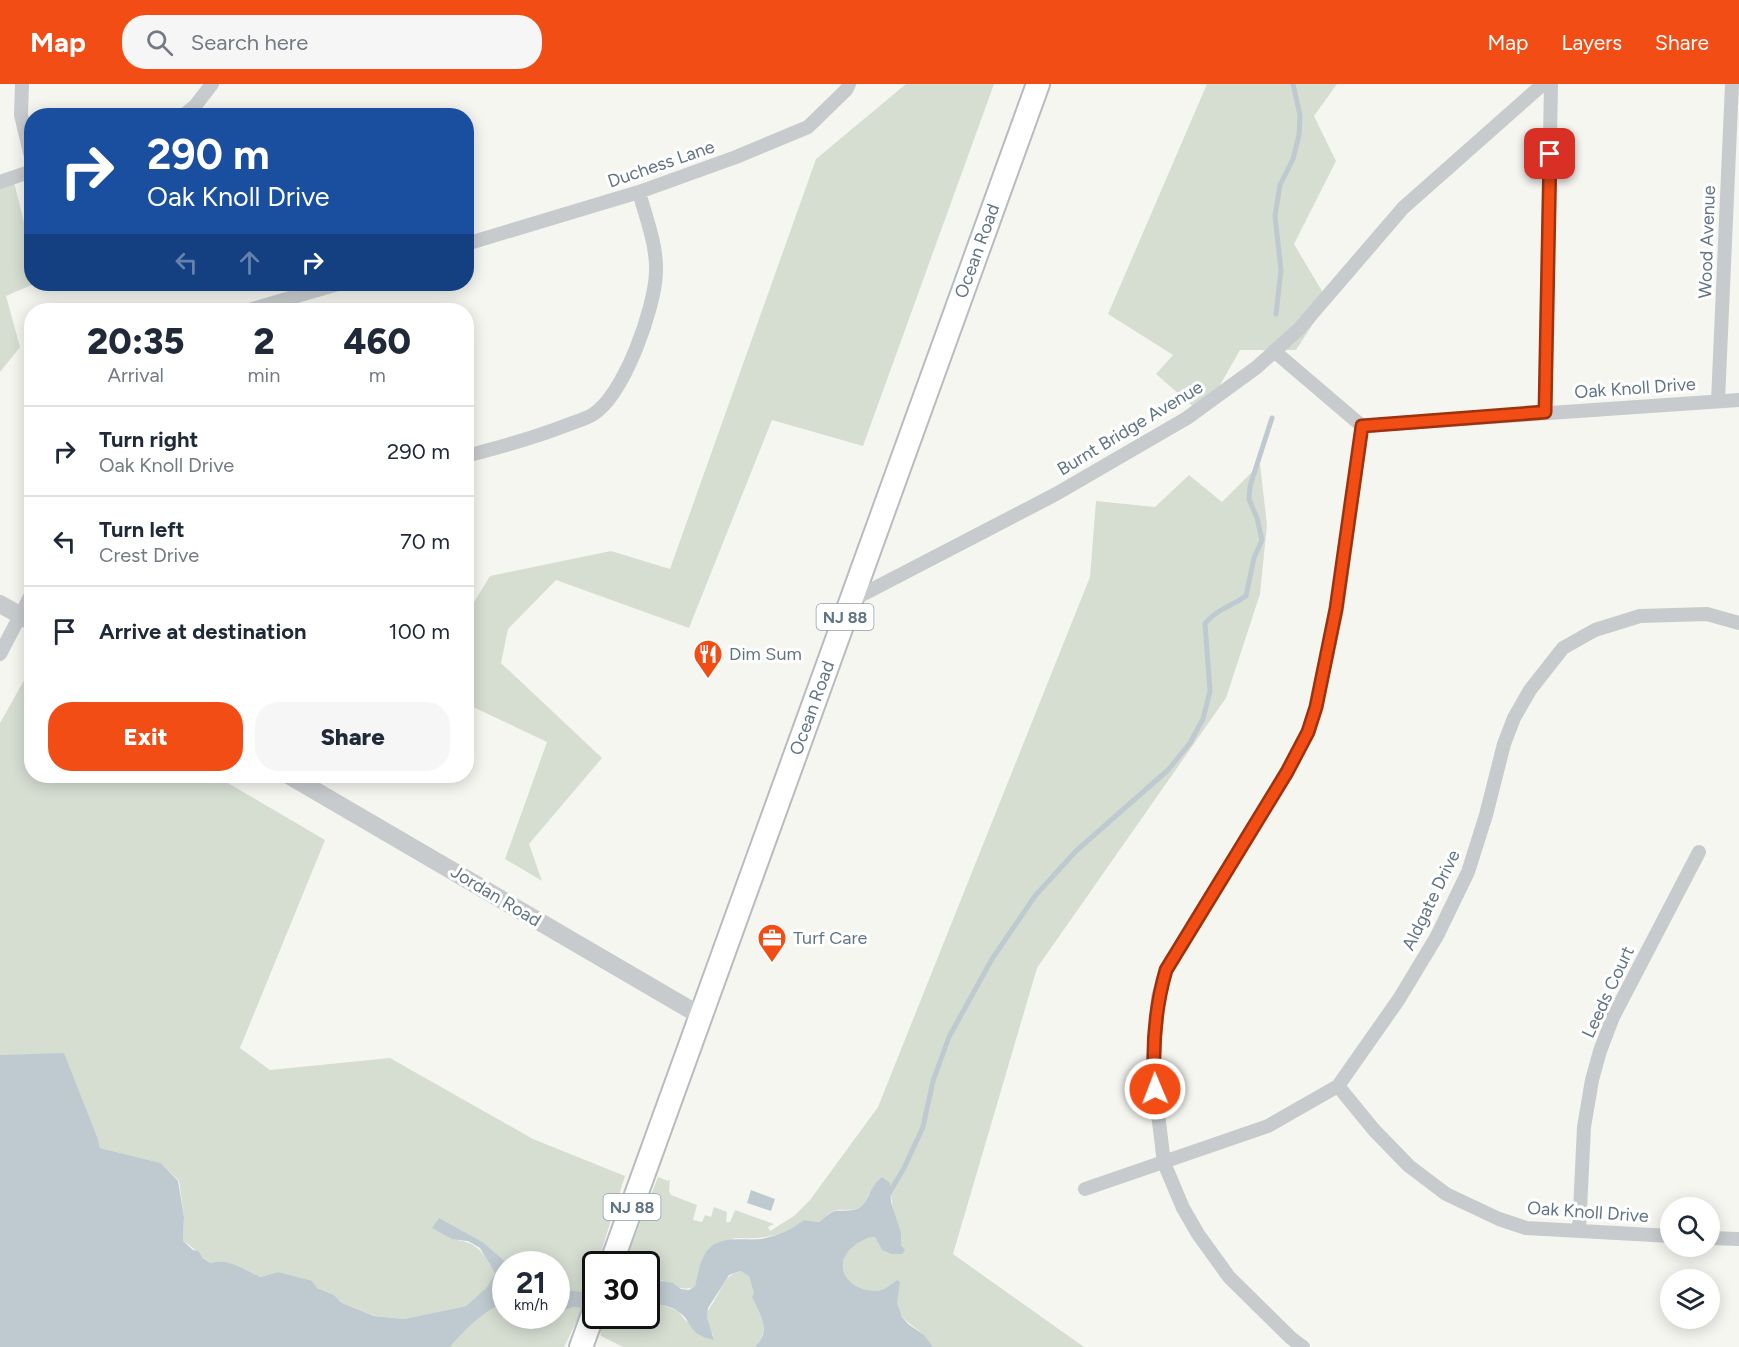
<!DOCTYPE html>
<style>
:root{--surface:#fff;--page:#f6f6f7;--text:#1f2937;--muted:#747a83;--line:#e0e1e3;--accent:#f24d15}
body{margin:0;font-family:Figtree,sans-serif;background:var(--page);color:var(--text);height:100vh;display:flex;flex-direction:column;font-size:22px;white-space:nowrap}
*{box-sizing:border-box;margin:0}
p{font-size:20px;color:var(--muted)}
.icon{flex:none;width:33px;height:33px;fill:none;stroke:currentColor;stroke-width:2;stroke-linecap:round;stroke-linejoin:round}
.map{position:relative;flex:1;overflow:hidden}
.sheet{position:absolute;left:24px;top:219px;width:450px;height:480px;display:flex;flex-direction:column;background:var(--surface);border-radius:24px;box-shadow:0 3px 15px #0003}
.sheet>*{flex:none}
.banner{position:absolute;left:24px;top:24px;width:450px;height:183px;border-radius:24px;box-shadow:0 3px 15px #0003;background:#1a4fa0;color:#fff;overflow:hidden}
.tools{position:absolute;left:1660px;top:1113px;display:grid;gap:12px}
.tools a{display:grid;place-items:center;width:60px;height:60px;border-radius:50%;background:var(--surface);box-shadow:0 3px 15px #0003;font-size:30px}
.speed{position:absolute;left:492px;top:1167px;display:flex;gap:12px;font-size:30px;font-weight:700;text-align:center}
.speed>*{display:grid;place-content:center;width:78px;height:78px;border-radius:50%;background:var(--surface);box-shadow:0 3px 15px #0003;line-height:1}
.speed small{font-size:15px;font-weight:400}
.speed .limit{border:3px solid #111;border-radius:9px;background:#fff;color:#111}
.pin{position:absolute;display:grid;place-items:center;width:51px;height:51px;color:#fff;margin:-26px;border-radius:12px;box-shadow:0 3px 9px #0006}
.me{position:absolute;width:66px;margin:-33px;rotate:359deg;stroke-linejoin:round;filter:drop-shadow(0 0 4px #0008)}
.turn{display:flex;align-items:center;gap:21px;height:126px;padding:0 24px;font-size:27px}
.turn .icon{width:78px;height:78px;stroke-width:2.5}
.turn b{display:block;font-size:42px;line-height:51px}
.lanes{display:flex;align-items:center;height:57px;padding:0 24px;background:#0003;justify-content:center;gap:30px;direction:ltr}
.lanes .off{opacity:.35}
.eta{display:flex;justify-content:space-evenly;align-items:center;height:102px;text-align:center}
.eta b{font-size:36px;font-weight:800;line-height:42px}
.primary-button{display:flex;gap:12px;margin-top:auto;padding:12px 24px}
.primary-button a{flex:1;height:69px;border-radius:24px;background:var(--accent);color:#fff;font-size:24px;font-weight:800;line-height:69px;text-align:center}
.primary-button a+a{background:var(--page);color:var(--text)}
ul{padding:0;list-style:none}
li{display:flex;align-items:center;gap:18px;height:90px;padding:0 24px;border-top:2px solid var(--line)}
li div{flex:1}
li b{display:block;font-size:22px}
li em{font-style:normal}
header{display:flex;align-items:center;gap:36px;box-sizing:border-box;height:84px;padding:0 30px;background:var(--accent);color:#fff}
header strong{font-size:28px}
nav{display:flex;gap:33px;margin-inline-start:auto;font-size:21px}
.search{width:420px;height:54px;background:var(--page);display:flex;align-items:center;gap:15px;box-sizing:border-box;padding:0 21px;border-radius:24px;color:var(--muted);font-size:22px}
.map>svg:first-child{display:block}
.green{fill:#d6ded2}
.water{fill:#becacf}
.lines{fill:none;stroke-linecap:round;stroke-linejoin:round}
.stream{stroke:#becacf;stroke-width:5}
.primary-casing{stroke:#b8bcc0;stroke-width:26}
.minor{stroke:#c8cbce;stroke-width:14}
.tertiary{stroke:#c8cbce;stroke-width:18}
.primary{stroke:#fff;stroke-width:22}
.route-casing{stroke:#9d320e;stroke-width:15}
.route{stroke:#f24d15;stroke-width:10}
.labels{text-anchor:middle;stroke-width:6;stroke-linejoin:round;paint-order:stroke}
.shield{fill:#fff;stroke:#919eaa;stroke-width:1.5}
.shield-label{font-size:16px;font-weight:bold;fill:#627585}
.street-label{font-size:18px;fill:#627585;stroke:#fff}
.poi-label{font-size:18px;fill:#627585;stroke:#fff;text-anchor:start}
</style>
<header>
<strong>Map</strong>
<div class="search"><svg class="icon" aria-label="search" viewBox="0 0 24 24"><circle cx="10" cy="10" r="6"/><path d="M15 15l6 6"/></svg>Search here</div>
<nav><a>Map</a><a>Layers</a><a>Share</a></nav>
</header>
<div class="map">
<svg width="1739" height="1263" viewBox="0 0 1739 1263">
<rect width="100%" height="100%" fill="#f6f6f1"/>
<path class="green" d="M 906,0 L 994,0 L 863,362 L 772,336 L 689,544 L 556,496 L 508,545 L 501,579 L 602,674 L 529,760 L 542,797 L 505,775 L 547,658 L 467,620 L 467,530 L 490,492 L 611,467 L 670,485 L 816,75 Z
M 1207,0 L 1337,0 L 1314,32 L 1336,77 L 1294,160 L 1328,217 L 1296,266 L 1240,266 L 1203,331 L 1156,290 L 1173,271 L 1108,230 Z
M 0,93 L 13,94 L 31,167 L 32,200 L 34,200 L 6,212 L 20,263 L 0,288 Z
M 1260,380 L 1267,441 L 1260,510 L 1226,614 L 1037,884 L 953,1170 L 1084,1263 L 933,1263 C 929,1259 927,1256 924,1252 C 914,1240 899,1237 897,1220 C 896,1210 900,1208 897,1196 C 892,1199 886,1205 881,1206 C 850,1211 826,1180 858,1159 C 864,1156 867,1153 875,1153 L 882,1166 L 891,1170 L 901,1161 C 900,1143 891,1126 891,1108 L 869,1110 C 860,1135 846,1121 831,1128 C 827,1130 823,1135 819,1138 L 804,1136 C 781,1154 762,1155 734,1154 L 697,1195 L 695,1202 C 680,1211 662,1194 647,1190 L 647,1192 L 646,1180 L 624,1180 L 658,1093 L 668,1097 L 670,1095 L 669,1107 L 671,1111 L 697,1121 L 693,1136 L 702,1138 L 705,1131 L 711,1133 L 714,1123 L 727,1128 L 726,1138 L 730,1138 L 735,1126 L 774,1140 L 768,1143 L 770,1147 L 794,1132 L 810,1116 L 878,1023 L 1090,493 L 1096,417 L 1155,423 L 1189,391 L 1222,418 Z
M 31,584 L 32,692 L 216,692 L 325,756 L 240,964 L 270,986 L 390,974 L 533,1055 L 625,1092 L 588,1209 L 557,1204 L 556,1180 L 508,1180 L 484,1159 L 452,1155 C 479,1159 482,1167 495,1189 L 487,1203 L 466,1222 L 404,1235 L 375,1232 L 342,1219 L 334,1211 L 278,1188 L 260,1193 C 245,1185 228,1173 210,1179 C 200,1172 194,1163 183,1157 L 184,1133 L 179,1097 L 161,1079 L 100,1064 L 98,1055 L 64,970 L 0,971 L 0,639 Z
M 740,1187 L 749,1192 C 756,1213 774,1244 755,1263 L 623,1263 L 601,1252 L 600,1247 L 605,1232 L 646,1232 L 647,1219 L 659,1220 L 678,1227 L 686,1237 L 714,1253 C 701,1228 707,1231 718,1210 C 725,1197 726,1192 740,1187 Z
M 557,1218 L 564,1226 L 574,1223 L 583,1224 L 564,1263 L 450,1263 C 463,1248 486,1224 505,1219 L 506,1232 L 556,1232 Z"/>
<path class="water" d="M 64,969 L 98,1055 L 100,1064 L 161,1079 L 178,1097 L 184,1133 L 183,1157 L 193,1166 L 198,1167 L 203,1174 L 210,1179 C 228,1173 244,1185 260,1193 L 278,1188 L 312,1197 L 317,1204 L 334,1211 L 342,1219 L 374,1232 L 404,1235 L 466,1222 L 487,1203 L 495,1189 L 480,1164 L 468,1157 L 452,1155 L 432,1144 L 439,1134 L 484,1159 L 508,1180 L 506,1180 L 505,1219 C 486,1224 463,1248 450,1263 L 0,1263 L 0,971 Z
M 882,1093 L 890,1099 L 891,1118 L 901,1149 L 901,1161 L 905,1166 L 902,1170 L 891,1170 L 882,1166 L 875,1153 C 867,1153 864,1156 858,1159 C 826,1180 850,1211 881,1206 C 886,1205 892,1199 897,1196 L 900,1198 L 897,1219 L 902,1233 L 908,1240 L 924,1251 L 933,1263 L 755,1263 C 772,1246 760,1230 752,1213 L 754,1209 L 749,1192 L 740,1187 L 729,1191 L 708,1224 L 707,1234 L 714,1256 C 685,1250 694,1236 676,1226 C 667,1221 656,1220 647,1219 L 647,1190 L 651,1190 L 661,1197 L 673,1199 L 681,1205 L 689,1206 L 695,1202 C 698,1191 699,1180 705,1170 C 717,1150 742,1157 761,1155 C 778,1152 790,1146 804,1136 L 819,1138 C 824,1134 830,1128 835,1127 C 844,1126 851,1128 859,1124 C 870,1117 869,1103 882,1093 Z
M 751,1106 L 775,1115 L 771,1127 L 747,1119 Z
M 556,1204 L 595,1210 L 595,1226 L 574,1223 L 564,1226 L 557,1218 Z"/>
<g class="lines">
<path class="stream" d="M 1276,230 L 1281,186 L 1275,132 L 1280,101 L 1293,75 L 1299,51 L 1300,31 L 1293,0
M 888,1111 L 904,1084 L 923,1043 L 933,997 L 949,953 L 992,875 L 1035,812 L 1076,767 L 1168,686 L 1190,659 L 1203,635 L 1210,607 L 1205,540 C 1214,527 1233,521 1246,512 L 1254,474 L 1262,456 L 1257,434 L 1249,415 L 1250,402 L 1272,334"/>
<g class="primary-casing">
<path id="primary" d="M 611,1180 L 1038,0
M 581,1263 L 596,1222"/>
</g>
<path class="minor" d="M 22,0 L 21,31 L 32,77
M 183,32 L 195,22 L 212,0
M 0,98 L 32,87
M 466,160 L 639,108 L 736,73 L 808,43 L 846,6 L 849,0
M 249,226 L 338,200
M 1274,267 L 1362,342 L 1739,316
M 1718,317 L 1732,0
M 1545,328 L 1551,0
M 466,372 C 501,363 534,354 567,341 C 575,338 585,335 592,331 C 624,312 655,224 656,188 C 657,161 646,134 639,108
M 852,516 L 1056,410 L 1187,334 L 1257,283 L 1299,245 L 1403,124 L 1543,0
M 0,570 L 32,509
M 1338,1002 L 1374,1046 L 1409,1082 L 1446,1110 L 1499,1135 L 1526,1144 L 1671,1152
M 1085,1105 L 1268,1042 L 1338,1002 L 1399,915 L 1437,852 L 1468,788 L 1486,731 L 1504,660 L 1514,634 L 1530,606 L 1563,564 L 1595,546 L 1640,532 L 1707,530 L 1739,539
M 1579,1147 L 1584,1043 L 1592,996 L 1600,967 L 1613,933 L 1699,768
M 1710,1154 L 1739,1155
M 1303,1263 L 1291,1254 L 1229,1193 L 1198,1150 L 1183,1124 L 1164,1079 L 1153,988 L 1158,913 L 1166,886 L 1287,688 L 1308,648 L 1316,623 L 1337,525 L 1362,342"/>
<path class="tertiary" d="M 0,520 L 32,538
M 290,692 L 701,932"/>
<use href="#primary" class="primary"/>
</g>
<g class="lines">
<g class="route-casing">
<path id="route" d="M 1155,1005 C 1152,966 1155,924 1166,886 L 1287,688 L 1308,648 L 1316,623 L 1336,525 L 1362,342 L 1545,328 L 1550,70"/>
</g>
<use href="#route" class="route"/>
</g>
<defs>
<g id="restaurant-pin" transform="scale(1.5)"><path d="M0 17L-7.5 6A9.5 9.5 0 1 1 7.5 6Z" fill="#f24d15" stroke="#fff"/><path d="M-5-6h1v4h1v-4h1v4h1v-4h1v5L-1.5 .5V6h-2V.5L-5-1ZM5-6V6H3V1.5H1.5Q1.5-4 5-6Z" fill="#fff"/></g>
<g id="office-pin" transform="scale(1.5)"><path d="M0 17L-7.5 6A9.5 9.5 0 1 1 7.5 6Z" fill="#f24d15" stroke="#fff"/><path d="M-6-3h4V-5.5h4V-3h4V5H-6ZM-1-4.5V-3h2v-1.5ZM-6 0V1H6V0Z" fill="#fff"/></g>
</defs>
<g fill-rule="evenodd">
<use href="#restaurant-pin" x="708" y="570"/>
<use href="#office-pin" x="772" y="854"/>
</g>
<g class="labels">
<g class="shield">
<rect x="816.5" y="520" width="57" height="26" rx="4.5"/>
<rect x="603.5" y="1110" width="57" height="26" rx="4.5"/>
</g>
<g class="shield-label">
<text x="845" y="539">NJ 88</text>
<text x="632" y="1129">NJ 88</text>
</g>
<g class="street-label">
<text transform="translate(661 80) rotate(-19)" y="6">Duchess Lane</text>
<text transform="translate(1707 158) rotate(-88)" y="6">Wood Avenue</text>
<text transform="translate(977 167) rotate(-70)" y="6">Ocean Road</text>
<text transform="translate(1635 304) rotate(-4)" y="6">Oak Knoll Drive</text>
<text transform="translate(1130 344) rotate(-31)" y="6">Burnt Bridge Avenue</text>
<text transform="translate(812 624) rotate(-70)" y="6">Ocean Road</text>
<text transform="translate(496 812) rotate(31)" y="6">Jordan Road</text>
<text transform="translate(1431 816) rotate(-64)" y="6">Aldgate Drive</text>
<text transform="translate(1608 908) rotate(-65)" y="6">Leeds Court</text>
<text transform="translate(1588 1128) rotate(4)" y="6">Oak Knoll Drive</text>
</g>
<g class="poi-label">
<text x="729" y="576">Dim Sum</text>
<text x="793" y="860">Turf Care</text>
</g>
</g>
</svg>
<div class="tools">
<a><svg class="icon" aria-label="search" viewBox="0 0 24 24"><circle cx="10" cy="10" r="6"/><path d="M15 15l6 6"/></svg></a>
<a><svg class="icon" aria-label="layers" viewBox="0 0 24 24"><path d="M12 4l9 5-9 5-9-5zM3 14l9 5 9-5"/></svg></a>
</div>
<div class="speed"><div>21<small>km/h</small></div><div class="limit">30</div></div>
<div class="pin" style="left:1550px;top:70px;background:#d93025"><svg class="icon" aria-label="arrive" viewBox="0 0 24 24"><path d="M6 21V4h12l-3 4 3 4H6"/></svg></div>
<svg class="me" style="left:1155px;top:1005px" viewBox="-20 -20 40 40"><circle r="17" fill="#f24d15" stroke="#fff" stroke-width="3"/><path d="M0-11L8 9 0 5-8 9z" fill="#fff"/></svg>
<div class="banner">
<div class="turn"><svg class="icon" aria-label="right" viewBox="0 0 24 24"><path d="M7 20v-9h11M14 6l5 5-5 5"/></svg><div><b>290 m</b>Oak Knoll Drive</div></div>
<div class="lanes"><svg class="icon off" aria-label="left" viewBox="0 0 24 24"><path d="M17 20v-9H6M10 6l-5 5 5 5"/></svg><svg class="icon off" aria-label="ahead" viewBox="0 0 24 24"><path d="M12 20V5M6 11l6-6 6 6"/></svg><svg class="icon" aria-label="right" viewBox="0 0 24 24"><path d="M7 20v-9h11M14 6l5 5-5 5"/></svg></div>
</div>
<section class="sheet">
<div class="eta">
<div><b>20:35</b><p>Arrival</p></div>
<div><b>2</b><p>min</p></div>
<div><b>460</b><p>m</p></div>
</div>
<ul>
<li><svg class="icon" aria-label="right" viewBox="0 0 24 24"><path d="M7 20v-9h11M14 6l5 5-5 5"/></svg><div><b>Turn right</b><p>Oak Knoll Drive</p></div><em>290 m</em></li>
<li><svg class="icon" aria-label="left" viewBox="0 0 24 24"><path d="M17 20v-9H6M10 6l-5 5 5 5"/></svg><div><b>Turn left</b><p>Crest Drive</p></div><em>70 m</em></li>
<li><svg class="icon" aria-label="arrive" viewBox="0 0 24 24"><path d="M6 21V4h12l-3 4 3 4H6"/></svg><div><b>Arrive at destination</b></div><em>100 m</em></li>
</ul>
<div class="primary-button"><a>Exit</a><a>Share</a></div>
</section>
</div>
